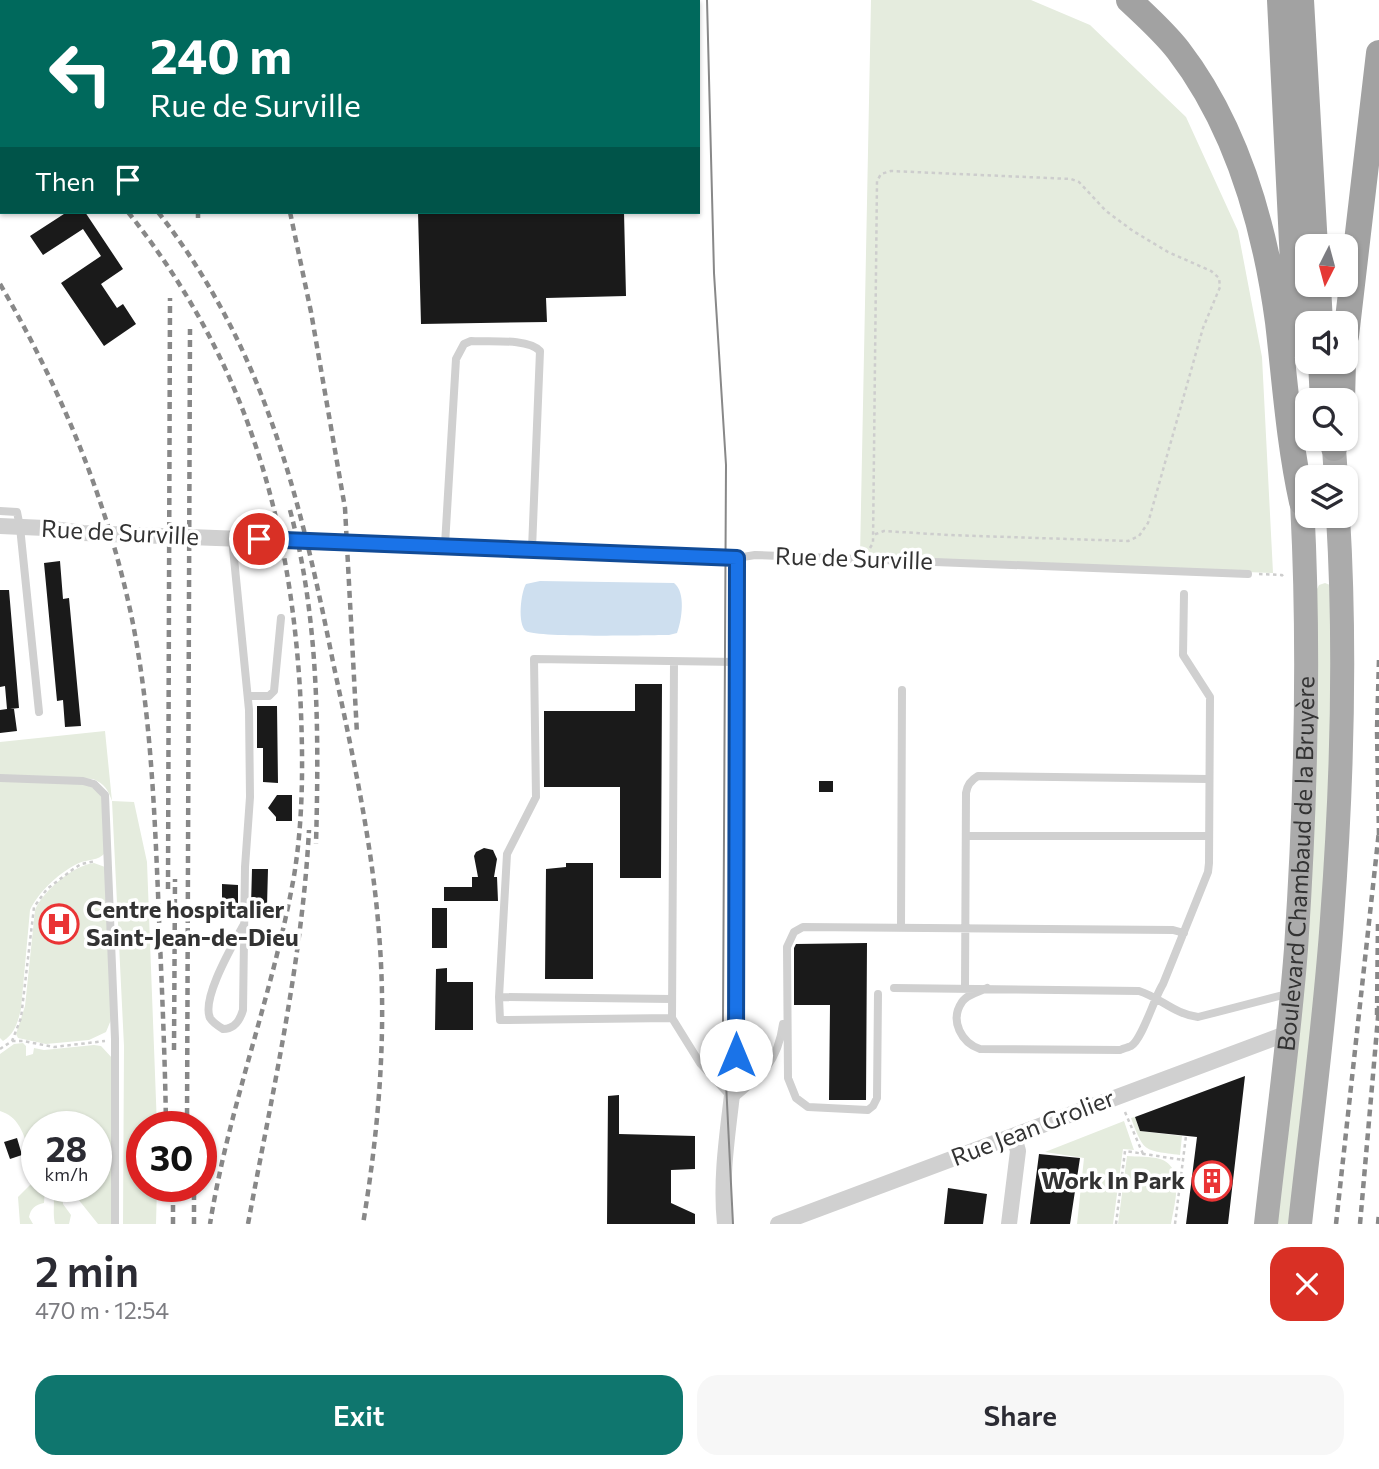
<!DOCTYPE html>
<meta charset="utf-8">
<style>
:root{--surface:#fff;--page:#f7f7f7;--text:#2b2b33;--muted:#7c7c81;--accent:#0f766e}
body{margin:0;font-family:Commissioner,sans-serif;background:var(--page);color:var(--text);height:100vh;display:flex;flex-direction:column;font-size:26px;white-space:nowrap}
*{box-sizing:border-box;margin:0}
p{font-size:23px;color:var(--muted)}
.icon{flex:none;width:38px;height:38px;fill:none;stroke:currentColor;stroke-width:2;stroke-linecap:round;stroke-linejoin:round}
.map{position:relative;height:1224px;overflow:hidden}
.sheet{display:flex;flex-direction:column;background:var(--surface);flex:1}
.sheet>*{flex:none}
.top-card{position:absolute;left:0px;top:0px;width:700px;height:214px;box-shadow:0 2px 5px #0004;background:#00695c;color:#fff;overflow:hidden}
.needle{width:46px;rotate:186deg}
.fabs{position:absolute;left:1295px;top:234px;display:grid;gap:14px}
.fabs a{display:grid;place-items:center;width:63px;height:63px;border-radius:14px;background:var(--surface);box-shadow:0 2px 5px #0004;font-size:35px}
.speed{position:absolute;left:21px;top:1111px;display:flex;gap:14px;font-size:35px;font-weight:700;text-align:center}
.speed>*{display:grid;place-content:center;width:91px;height:91px;border-radius:50%;background:var(--surface);box-shadow:0 2px 5px #0004;line-height:1}
.speed small{font-size:18px;font-weight:400}
.speed .limit{border:10px solid #d22;background:#fff;color:#111}
.pin{position:absolute;display:grid;place-items:center;width:60px;height:60px;color:#fff;margin:-30px;border:4px solid #fff;border-radius:50%;box-shadow:0 2px 7px #0007}
.me{position:absolute;width:77px;margin:-38px;rotate:0deg;stroke-linejoin:round;filter:drop-shadow(0 0 5px #0008)}
.turn{display:flex;align-items:center;gap:24px;height:147px;padding:0 35px;font-size:32px}
.turn .icon{width:91px;height:91px;stroke-width:2.5}
.turn b{display:block;font-size:49px;line-height:60px}
.then{display:flex;align-items:center;height:66px;padding:0 35px;background:#0003;gap:14px;font-size:26px}
.round{display:grid;place-items:center;flex:none;width:74px;height:74px;border-radius:21px;background:var(--page)}
.summary{display:flex;align-items:center;justify-content:space-between;height:119px;padding:0 35px}
h1{font-size:42px;font-weight:600;line-height:52px}
.action{display:flex;gap:14px;margin-top:auto;padding:14px 35px}
.action a{flex:1;height:80px;border-radius:21px;background:var(--accent);color:#fff;font-size:28px;font-weight:600;line-height:80px;text-align:center}
.action a+a{background:var(--page);color:var(--text)}
.map>svg:first-child{display:block}
.green{fill:#e5ecde}
.water{fill:#cedfef}
.building{fill:#1a1a1a}
.lines{fill:none;stroke-linecap:round;stroke-linejoin:round}
.path{stroke:#cdcdcd;stroke-width:2.5;stroke-dasharray:3.5 3.5;stroke-linecap:butt}
.service{stroke:#d0d0d0;stroke-width:8}
.minor{stroke:#d0d0d0;stroke-width:16}
.primary{stroke:#ababab;stroke-width:24}
.trunk{stroke:#a2a2a2;stroke-width:26}
.tram{stroke:#888;stroke-width:2}
.rail{stroke:#888;stroke-width:4.5;stroke-dasharray:7 5;stroke-linecap:butt}
.route-casing{stroke:#114b97;stroke-width:18}
.route{stroke:#1a73e8;stroke-width:12}
.labels{text-anchor:middle;stroke-width:7;stroke-linejoin:round;paint-order:stroke}
.street-label{font-size:24px;fill:#333;stroke:#fff}
.poi-label{font-size:24px;font-weight:bold;fill:#333;stroke:#fff;text-anchor:start}
</style>
<div class="map">
<svg width="1379" height="1224" viewBox="0 0 1379 1224">
<rect width="100%" height="100%" fill="#fff"/>
<path class="green" d="M 871,0 L 1031,0 L 1090,25 L 1186,117 L 1238,231 L 1262,357 L 1273,573 L 860,557 Z
M 1325,583 L 1330,585 L 1333,689 L 1323,939 L 1290,1224 L 1275,1224 L 1316,591 L 1319,585 Z
M 105,731 L 112,801 L 134,802 L 147,862 L 157,1127 L 142,1127 L 142,1186 L 157,1187 L 156,1224 L 123,1224 L 124,1046 L 112,801 C 108,790 105,784 93,779 L 0,775 L 0,742 Z
M 0,781 L 84,784 L 97,789 L 103,800 L 105,853 C 98,861 88,859 79,863 C 60,872 39,891 30,910 L 21,1009 C 18,1021 15,1034 3,1041 L 0,1038 Z
M 94,863 L 105,867 L 113,1015 L 106,1032 L 89,1040 L 46,1044 L 18,1038 L 16,1034 L 25,1006 L 35,910 C 44,890 72,866 94,863 Z
M 23,1043 L 26,1046 L 26,1056 L 33,1054 L 34,1048 L 44,1050 L 94,1045 L 101,1046 L 113,1059 L 112,1224 L 98,1224 L 78,1199 L 79,1187 L 96,1186 L 96,1170 L 101,1167 L 101,1135 L 96,1136 L 96,1127 L 37,1127 L 37,1151 L 33,1152 L 31,1146 L 28,1147 C 22,1130 18,1117 0,1111 L 0,1054 L 14,1044 Z
M 1135,1117 L 1140,1131 L 1182,1136 L 1180,1155 C 1144,1150 1144,1153 1131,1118 Z
M 1124,1121 L 1134,1150 L 1123,1149 L 1113,1224 L 1077,1224 L 1084,1158 L 1045,1152 Z
M 1127,1156 C 1137,1157 1150,1156 1160,1159 C 1186,1167 1174,1205 1171,1224 L 1118,1224 Z
M 34,1181 L 37,1183 L 37,1186 L 45,1188 L 44,1203 C 35,1205 31,1208 29,1217 L 33,1224 L 20,1224 L 18,1197 Z
M 52,1187 L 61,1187 L 63,1204 L 71,1215 L 69,1224 L 55,1224 C 52,1211 56,1200 52,1187 Z"/>
<path class="water" d="M 540,581 L 674,583 C 686,592 682,620 677,633 L 669,635 C 648,635 537,638 526,631 C 517,624 521,592 526,584 Z"/>
<path class="building" d="M 67,212 L 85,212 L 123,269 L 101,284 L 117,308 L 123,304 L 136,324 L 104,346 L 61,283 L 101,256 L 83,229 L 43,255 L 30,236 Z
M 418,212 L 624,212 L 626,296 L 546,298 L 547,322 L 421,324 Z
M 60,561 L 63,599 L 69,598 L 81,726 L 65,727 L 63,700 L 57,701 L 44,563 Z
M 0,590 L 9,590 L 19,708 L 10,709 L 14,709 L 17,731 L 0,733 L 0,710 L 7,709 L 5,686 L 0,687 Z
M 635,684 L 662,684 L 661,878 L 620,878 L 620,787 L 544,787 L 544,711 L 635,711 Z
M 257,706 L 277,706 L 278,783 L 263,782 L 263,748 L 257,748 Z
M 819,781 L 833,781 L 833,792 L 819,792 Z
M 277,795 L 292,795 L 292,821 L 276,821 L 276,817 L 268,808 Z
M 484,848 L 493,850 L 497,859 L 494,877 L 497,877 L 498,901 L 444,901 L 444,887 L 472,887 L 472,877 L 478,877 L 474,856 L 476,852 Z
M 566,863 L 593,863 L 593,979 L 545,979 L 546,869 L 566,867 Z
M 252,869 L 268,869 L 267,906 L 251,906 Z
M 222,884 L 238,885 L 238,904 L 222,903 Z
M 432,908 L 447,908 L 447,948 L 432,948 Z
M 867,943 L 866,1100 L 829,1100 L 830,1005 L 794,1005 L 794,948 L 796,944 Z
M 447,968 L 447,982 L 473,982 L 473,1030 L 435,1030 L 436,969 Z
M 1245,1076 L 1228,1224 L 1186,1224 L 1197,1137 L 1140,1131 L 1135,1117 Z
M 619,1095 L 619,1134 L 695,1136 L 695,1169 L 671,1170 L 671,1203 L 695,1214 L 695,1224 L 607,1224 L 608,1096 Z
M 17,1138 L 22,1155 L 10,1159 L 4,1142 Z
M 1039,1154 L 1080,1158 L 1070,1224 L 1030,1224 Z
M 948,1188 L 987,1194 L 983,1224 L 944,1224 Z"/>
<g class="lines">
<path class="path" d="M 870,548 L 873,543 L 877,181 L 881,174 L 891,171 L 1071,179 L 1079,182 L 1106,211 L 1133,231 L 1168,252 L 1211,271 L 1219,278 L 1220,287 L 1203,328 L 1148,523 L 1139,536 L 1128,541 L 948,535 L 884,531 L 873,535
M 1259,574 L 1282,575 L 1285,579
M 12,1041 L 23,1041 L 54,1047 L 105,1041
M 0,1049 L 12,1041 L 21,1018 L 34,907 L 47,889 L 72,870 L 81,864 L 96,861
M 1125,1112 L 1143,1154
M 1116,1224 L 1125,1151 L 1183,1160
M 1175,1224 L 1186,1136"/>
<path class="service" d="M 0,511 L 17,512 L 20,527 L 39,712
M 232,538 L 249,710 L 250,797 L 245,867 L 243,1010 C 240,1020 235,1029 223,1029 C 218,1026 213,1023 210,1018 C 201,998 234,943 244,924
M 445,545 L 456,359 L 464,344 L 471,341 C 489,342 528,338 540,351 L 532,549
M 737,558 L 755,555 L 1248,574
M 674,662 L 672,1018 L 700,1063 L 733,1099 C 762,1076 778,1061 783,1024
M 248,696 L 269,696 L 274,691 L 281,618
M 0,778 L 83,781 L 94,784 L 105,795 L 115,1039 L 115,1224
M 966,836 L 1209,836
M 901,928 L 902,690
M 894,988 L 1139,991 C 1161,998 1174,1014 1198,1017 L 1287,994
M 965,988 L 966,793 C 967,785 971,780 978,776 L 1209,779
M 987,988 C 979,992 967,994 962,1002 C 949,1021 962,1043 980,1049 L 1120,1050 C 1121,1049 1130,1047 1131,1046 C 1142,1040 1154,998 1163,984 L 1208,872 L 1209,863 L 1210,697 L 1183,655 L 1184,594
M 878,994 L 877,1098 L 873,1106 L 868,1110 L 808,1107 L 796,1098 L 788,1078 L 787,947 L 794,932 L 803,927 L 1173,930 L 1184,933
M 499,997 L 507,854 L 536,797 L 534,659 L 737,662
M 672,1018 L 500,1020 L 499,997 L 672,999"/>
<path class="minor" d="M 0,526 L 45,528 L 83,533 L 737,558 L 736,1055 C 732,1111 719,1168 725,1224
M 778,1224 L 1288,1033
M 1009,1224 L 1018,1151 L 1014,1137"/>
<g class="primary">
<path d="M 1334,448 L 1336,478"/>
<path id="s1" d="M 1266,1224 C 1276,1132 1289,1041 1296,949 C 1306,800 1310,651 1302,502"/>
<path d="M 1300,1224 C 1311,1122 1325,1021 1332,919 C 1342,786 1346,649 1338,516"/>
</g>
<path class="trunk" d="M 1129,0 C 1146,16 1164,32 1178,50 C 1238,128 1265,226 1278,322 C 1285,382 1289,443 1302,502
M 1280,0 L 1297,344
M 1301,0 L 1315,247
M 1318,285 L 1320,324
M 1346,336 L 1379,53
M 1321,362 L 1323,401
M 1342,401 L 1343,362
M 1331,439 L 1334,448"/>
<path class="tram" d="M 707,0 L 714,273 L 726,465 L 723,1022 L 733,1224"/>
<path class="rail" d="M 168,0 L 168,2
M 196,0 L 196,2
M 239,0 L 239,2
M 0,43 L 2,44
M 0,67 L 2,69
M 0,80 L 2,82
M 128,212 C 242,355 289,509 300,690 C 303,752 304,815 294,876 C 273,994 229,1106 210,1224
M 158,212 C 264,347 300,497 333,662 C 352,752 372,841 379,933 C 387,1031 379,1128 363,1224
M 290,212 L 311,312 L 345,508 L 357,734
M 198,218 L 198,212
M 0,284 C 60,387 106,497 131,614 C 150,706 154,800 158,893 C 161,971 165,1049 166,1127
M 290,510 C 319,618 319,733 316,844
M 1379,835 L 1377,730 L 1379,659
M 168,889 L 170,298
M 1377,1015 L 1378,920
M 174,1050 L 175,879
M 187,1127 L 190,329
M 173,1224 L 173,1186
M 194,1224 L 194,1186
M 248,1224 C 272,1094 302,963 309,830
M 1336,1224 L 1379,831
M 1360,1224 L 1379,1006
M 1378,1224 L 1379,1213"/>
</g>
<g class="lines">
<g class="route-casing">
<path id="route" d="M 259,539 L 737,558 L 736,1055"/>
</g>
<use href="#route" class="route"/>
</g>
<defs>
<g id="hospital-ring" transform="scale(2.0125)"><circle r="9.5" fill="#fff" stroke="#ea3435" stroke-width="1.5"/><path d="M-5-5h3v3.5h4V-5h3V5h-3V1.5h-4V5h-3Z" fill="#ea3435"/></g>
<g id="building-ring" transform="scale(2.0125)"><circle r="9.5" fill="#fff" stroke="#ea3435" stroke-width="1.5"/><path d="M-4-6H4V6H1V3H-1V6H-4ZM-2.5-4.3h1.7v1.8h-1.7ZM.8-4.3h1.7v1.8H.8ZM-2.5-1h1.7V.8h-1.7ZM.8-1h1.7V.8H.8Z" fill="#ea3435"/></g>
</defs>
<g fill-rule="evenodd">
<use href="#hospital-ring" x="59" y="924"/>
<use href="#building-ring" x="1212" y="1181"/>
</g>
<g class="labels">
<g class="street-label">
<text transform="translate(120 533) rotate(3)" y="8">Rue de Surville</text>
<text transform="translate(854 559) rotate(2)" y="8">Rue de Surville</text>
<text dy="8" stroke="none"><textPath href="#s1" startOffset="362">Boulevard Chambaud de la Bruyère</textPath></text>
<text transform="translate(1033 1128) rotate(-21)" y="8">Rue Jean Grolier</text>
</g>
<g class="poi-label">
<text x="86" y="918">Centre hospitalier<tspan x="86" dy="28">Saint-Jean-de-Dieu</tspan></text>
<text x="1185" y="1189" text-anchor="end">Work In Park</text>
</g>
</g>
</svg>
<div class="fabs">
<a><svg class="needle" viewBox="-14 -14 28 28"><path d="M0-13l5 13h-10z" fill="#e53935"/><path d="M0 13l5-13h-10z" fill="#7c7c81"/></svg></a>
<a><svg class="icon" aria-label="sound" viewBox="0 0 24 24"><path d="M4 9h4l5-4v14l-5-4H4zM17 9q2 3 0 6"/></svg></a>
<a><svg class="icon" aria-label="search" viewBox="0 0 24 24"><circle cx="10" cy="10" r="6"/><path d="M15 15l6 6"/></svg></a>
<a><svg class="icon" aria-label="layers" viewBox="0 0 24 24"><path d="M12 4l9 5-9 5-9-5zM3 14l9 5 9-5"/></svg></a>
</div>
<div class="speed"><div>28<small>km/h</small></div><div class="limit">30</div></div>
<div class="pin" style="left:259px;top:539px;background:#d93025"><svg class="icon" aria-label="arrive" viewBox="0 0 24 24"><path d="M6 21V4h12l-3 4 3 4H6"/></svg></div>
<svg class="me" style="left:736px;top:1055px" viewBox="-20 -20 40 40"><circle r="19" fill="#fff"/><path d="M0-13L10 11 0 6-10 11z" fill="#1a73e8"/></svg>
<div class="top-card">
<div class="turn"><svg class="icon" aria-label="left" viewBox="0 0 24 24"><path d="M17 20v-9H6M10 6l-5 5 5 5"/></svg><div><b>240 m</b>Rue de Surville</div></div>
<div class="then">Then<svg class="icon" aria-label="arrive" viewBox="0 0 24 24"><path d="M6 21V4h12l-3 4 3 4H6"/></svg></div>
</div>
</div>
<section class="sheet">
<div class="summary"><div><h1>2 min</h1><p>470 m · 12:54</p></div><a class="round" style="background:#d93025;color:#fff"><svg class="icon" aria-label="close" viewBox="0 0 24 24"><path d="M6 6l12 12M18 6L6 18"/></svg></a></div>
<div class="action"><a>Exit</a><a>Share</a></div>
</section>
